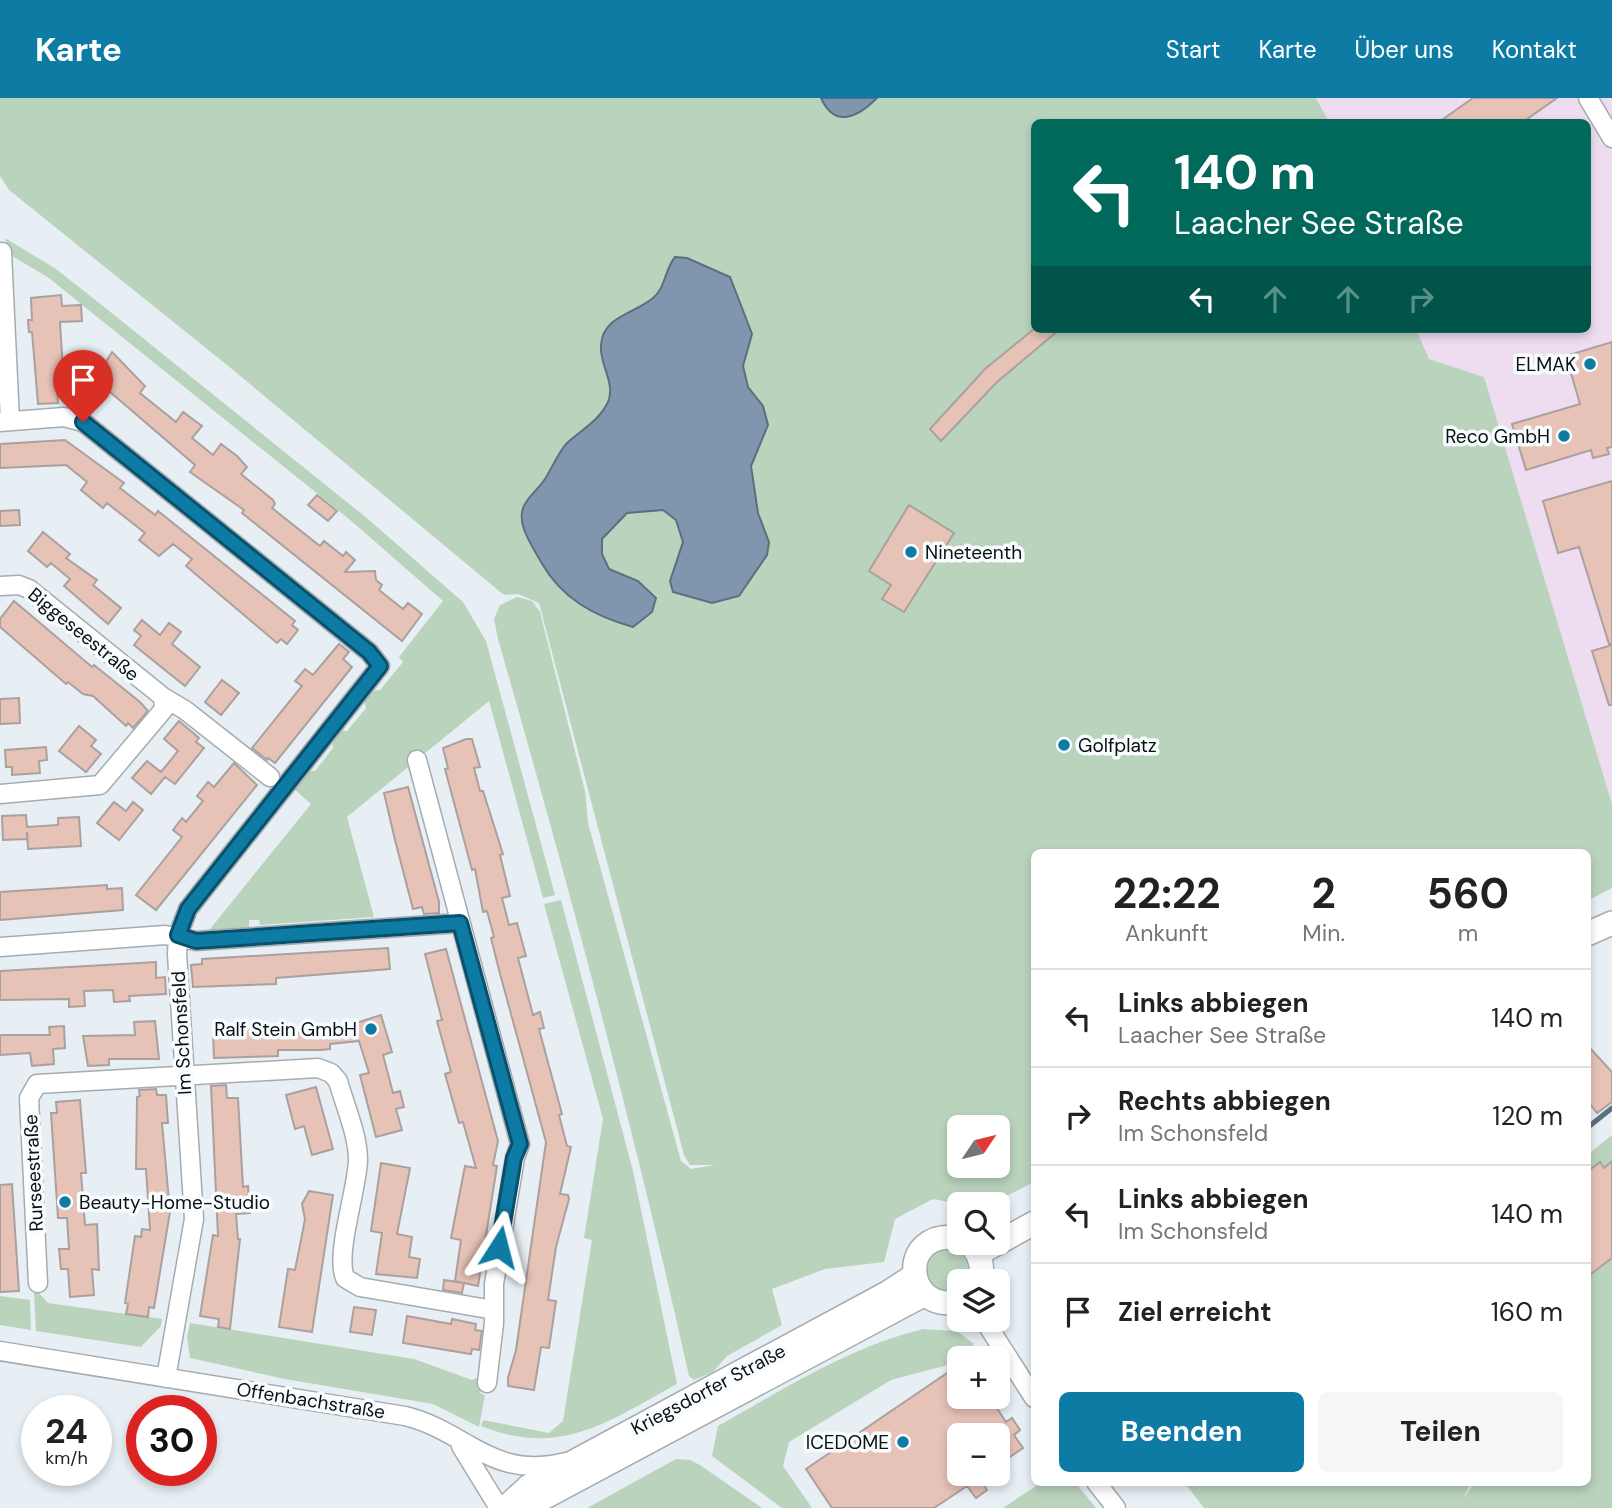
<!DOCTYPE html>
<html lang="de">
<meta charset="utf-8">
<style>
:root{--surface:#fff;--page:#f6f6f6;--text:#222;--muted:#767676;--line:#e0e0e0;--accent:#0e7ba5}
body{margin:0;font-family:"DM Sans",sans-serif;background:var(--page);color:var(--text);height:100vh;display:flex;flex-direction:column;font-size:26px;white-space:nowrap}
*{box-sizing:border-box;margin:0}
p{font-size:23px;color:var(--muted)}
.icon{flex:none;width:38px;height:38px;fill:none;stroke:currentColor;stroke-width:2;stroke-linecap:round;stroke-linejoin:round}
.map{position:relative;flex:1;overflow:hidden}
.panel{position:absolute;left:1031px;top:751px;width:560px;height:637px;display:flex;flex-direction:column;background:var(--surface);border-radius:10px;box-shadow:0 4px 10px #0003}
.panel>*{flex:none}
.guide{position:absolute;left:1031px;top:21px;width:560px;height:214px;border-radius:10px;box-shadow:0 4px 10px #0003;background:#00695c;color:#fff;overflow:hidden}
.needle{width:46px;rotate:55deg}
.controls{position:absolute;left:947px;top:1017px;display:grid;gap:14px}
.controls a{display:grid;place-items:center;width:63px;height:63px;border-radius:10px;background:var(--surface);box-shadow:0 4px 10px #0003;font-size:35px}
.speed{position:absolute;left:21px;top:1297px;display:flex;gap:14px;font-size:35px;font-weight:700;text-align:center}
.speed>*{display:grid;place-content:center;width:91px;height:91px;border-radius:50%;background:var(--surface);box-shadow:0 4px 10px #0003;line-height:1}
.speed small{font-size:18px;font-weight:400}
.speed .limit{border:10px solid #d22;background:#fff;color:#111}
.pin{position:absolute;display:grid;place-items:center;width:60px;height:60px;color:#fff;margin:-72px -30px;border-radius:50% 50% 50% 0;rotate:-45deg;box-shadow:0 0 7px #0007}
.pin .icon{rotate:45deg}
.me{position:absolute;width:77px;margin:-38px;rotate:9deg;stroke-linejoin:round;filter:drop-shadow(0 0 5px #0008)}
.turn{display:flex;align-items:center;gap:24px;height:147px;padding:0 28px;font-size:32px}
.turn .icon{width:91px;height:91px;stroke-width:2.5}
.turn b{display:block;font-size:49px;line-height:60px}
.lanes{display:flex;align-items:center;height:66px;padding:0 28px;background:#0003;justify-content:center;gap:35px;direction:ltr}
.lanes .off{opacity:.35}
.eta{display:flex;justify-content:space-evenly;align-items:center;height:119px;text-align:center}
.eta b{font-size:42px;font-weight:700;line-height:49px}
.action{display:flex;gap:14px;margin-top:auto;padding:14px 28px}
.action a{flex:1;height:80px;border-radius:10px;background:var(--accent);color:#fff;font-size:28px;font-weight:700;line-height:80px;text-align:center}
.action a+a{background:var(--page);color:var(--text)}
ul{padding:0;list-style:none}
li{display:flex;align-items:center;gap:21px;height:98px;padding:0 28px;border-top:2px solid var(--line)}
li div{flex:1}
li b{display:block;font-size:26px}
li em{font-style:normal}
header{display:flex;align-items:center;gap:42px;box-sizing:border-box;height:98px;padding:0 35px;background:var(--accent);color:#fff}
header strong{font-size:33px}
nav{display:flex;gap:38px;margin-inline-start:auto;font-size:24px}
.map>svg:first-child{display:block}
.commercial{fill:#eeddf0}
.green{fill:#bad3bd;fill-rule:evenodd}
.water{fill:#8096af;stroke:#5d6e7f;stroke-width:2}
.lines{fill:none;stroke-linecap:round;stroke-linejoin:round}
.stream{stroke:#5d6e7f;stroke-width:5}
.building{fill:#e7c2b7;stroke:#aaa19f;stroke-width:2}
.minor-casing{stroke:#a5acb1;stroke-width:21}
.major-casing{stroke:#a5acb1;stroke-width:26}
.minor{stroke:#fff;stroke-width:18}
.major{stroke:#fff;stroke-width:23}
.route-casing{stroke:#09506b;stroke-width:18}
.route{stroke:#0e7ba5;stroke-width:12}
.poi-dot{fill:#0e7ba5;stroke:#f7fcff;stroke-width:2.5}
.labels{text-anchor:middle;stroke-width:7;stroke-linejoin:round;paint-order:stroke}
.poi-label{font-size:19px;fill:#0c0f10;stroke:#f7fcff;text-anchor:end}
.street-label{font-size:19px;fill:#0c0f10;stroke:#f7fcff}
</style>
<header>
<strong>Karte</strong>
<nav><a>Start</a><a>Karte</a><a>Über uns</a><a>Kontakt</a></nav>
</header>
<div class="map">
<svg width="1612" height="1410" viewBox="0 0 1612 1410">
<rect width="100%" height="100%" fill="#e7eff4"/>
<path class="commercial" d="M 1316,0 L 1612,0 L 1612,706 L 1484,279 L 1429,261 L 1416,231 L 1587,231 L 1587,24 L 1329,24 Z"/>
<path class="green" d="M 0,0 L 1316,0 L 1329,24 L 1034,24 L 1034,231 L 1416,231 L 1429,261 L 1484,279 L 1612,706 L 1612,790 L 1587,803 L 1587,754 L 1034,754 L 1034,1084 L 991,1106 L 959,1106 L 933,1101 L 895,1121 L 884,1164 L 825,1171 L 772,1191 L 782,1227 L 727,1258 L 713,1274 L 694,1282 L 689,1278 C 634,1030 568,785 498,541 L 494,521 L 500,507 L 517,499 L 532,503 L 540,514 L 585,693 L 588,725 L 681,1063 L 691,1071 L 715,1067 L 690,1067 L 684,1057 L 539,505 L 518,496 L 504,497 L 227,267 L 9,92 L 0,78 ZM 959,1029 L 998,1029 L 998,1068 L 959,1068 Z
M 5,140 L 56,171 L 98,204 L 368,421 L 463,504 L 486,543 L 555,797 L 543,800 L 489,603 L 347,719 L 374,819 L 260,827 L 259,822 L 249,822 L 249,834 L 206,836 L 311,706 L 293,690 L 307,673 L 315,673 L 333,650 L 332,642 L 339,632 L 347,633 L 366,610 L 364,601 L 371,593 L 380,592 L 403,564 L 399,559 L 443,503 L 349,421 L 81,206 L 49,180 L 7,155 Z
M 561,802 L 633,1073 L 677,1286 C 609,1323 561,1360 481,1328 L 483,1322 L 549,1335 L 563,1323 L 592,1142 L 584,1140 L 603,1021 L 544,806 Z
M 1612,1037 L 1612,1410 L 1204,1410 L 1184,1384 L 1471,1384 L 1463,1401 L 1475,1384 L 1587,1384 L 1587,1057 Z
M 958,1149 L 973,1167 L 970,1183 L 959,1183 L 959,1193 L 936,1193 C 923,1177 922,1168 934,1151 Z
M 34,1195 L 39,1195 L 48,1205 L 162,1221 L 161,1228 L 141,1249 L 36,1233 Z
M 0,1198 L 30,1202 L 31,1232 L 0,1227 Z
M 190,1225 L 414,1261 L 472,1282 L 483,1277 L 480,1295 L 485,1297 L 479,1329 L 433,1306 L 285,1281 L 190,1260 L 187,1239 Z
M 923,1231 L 957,1233 L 974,1246 L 948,1267 L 891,1282 L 789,1344 L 783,1368 L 812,1410 L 782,1410 L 712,1358 L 718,1328 C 786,1290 847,1250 923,1231 Z
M 676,1361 L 690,1362 L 700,1367 L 762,1410 L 587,1410 Z
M 1042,1384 L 1075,1384 L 1096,1410 L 1003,1410 Z"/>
<path class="water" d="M 821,0 L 877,0 C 858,19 835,31 821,0 Z
M 675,159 L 687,160 L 730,179 L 752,236 L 743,268 L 748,289 L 763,308 L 768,327 L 751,368 L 758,415 L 769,444 L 767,457 L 739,498 L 712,505 L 673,494 L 670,483 L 683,444 L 676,422 L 663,412 L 627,415 L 602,441 L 602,456 L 609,471 L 638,483 L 656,500 L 652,514 L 633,529 C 594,518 562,501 541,464 C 533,449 514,424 525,406 C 530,397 539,390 545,381 C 552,370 558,355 567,345 C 581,332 599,323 608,304 C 616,285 599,266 601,247 C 603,218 634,216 653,200 C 665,191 665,171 675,159 Z"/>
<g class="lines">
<path class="stream" d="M 1587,1030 L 1612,1010"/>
</g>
<path class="building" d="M 1473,0 L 1557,0 L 1523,24 L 1439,24 Z
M 61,197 L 62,208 L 81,207 L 82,223 L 60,224 L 64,290 L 57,291 L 58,305 L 38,306 L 32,234 L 29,234 L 28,222 L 32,222 L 31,200 Z
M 1034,231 L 1060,231 L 997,284 L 941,343 L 930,331 L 985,271 Z
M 1612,244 L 1612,349 L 1607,350 L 1609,356 L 1593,360 L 1591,352 L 1526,372 L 1512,326 L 1580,306 L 1566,258 Z
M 112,254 L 145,288 L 140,295 L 176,324 L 183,314 L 202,328 L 192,340 L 213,357 L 221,346 L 237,358 L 247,369 L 241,376 L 273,402 L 275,406 L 272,410 L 320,448 L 324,443 L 343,458 L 346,454 L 355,462 L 345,474 L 375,473 L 376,482 L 382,487 L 379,492 L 403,511 L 408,505 L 422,516 L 402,543 L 242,415 L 244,412 L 190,374 L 195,367 L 95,281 Z
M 65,342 L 124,385 L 120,390 L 155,417 L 158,413 L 295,523 L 292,527 L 298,532 L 287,546 L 281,541 L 277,545 L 186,468 L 192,461 L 173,446 L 159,458 L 139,442 L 145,435 L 107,405 L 103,410 L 81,392 L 87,384 L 66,367 L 0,370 L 0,346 Z
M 1612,383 L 1612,546 L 1609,546 L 1579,449 L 1558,455 L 1543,403 Z
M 317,397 L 337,413 L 328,423 L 308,407 Z
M 909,407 L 954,435 L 904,514 L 882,501 L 891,487 L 869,473 Z
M 19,412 L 20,427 L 0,428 L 0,413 Z
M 43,434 L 70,456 L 66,460 L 97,482 L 93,487 L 121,510 L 108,526 L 64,488 L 70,481 L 51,465 L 47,469 L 28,453 Z
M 14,503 L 92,569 L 94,567 L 140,604 L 148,613 L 133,630 L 128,625 L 126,628 L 93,598 L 83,596 L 68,584 L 66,586 L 0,529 L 0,521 Z
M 142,522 L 160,537 L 169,525 L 181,534 L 172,546 L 200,569 L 185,588 L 134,547 L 141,538 L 134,532 Z
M 339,546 L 349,554 L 343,561 L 352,569 L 275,665 L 268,660 L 267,662 L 252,650 L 302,588 L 295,583 L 305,571 L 313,577 Z
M 1612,547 L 1612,607 L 1609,607 L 1592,553 Z
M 222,582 L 239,595 L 221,617 L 205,604 Z
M 19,600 L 20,625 L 0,626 L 0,601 Z
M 179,623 L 199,640 L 196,644 L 204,650 L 175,686 L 165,679 L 151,696 L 132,680 L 147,663 L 161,674 L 178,653 L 164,641 Z
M 79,628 L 96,642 L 91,648 L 101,656 L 86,674 L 59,653 Z
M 466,641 L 472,641 L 480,669 L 474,670 L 480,693 L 483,693 L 503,756 L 500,757 L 510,798 L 502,800 L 509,827 L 517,825 L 526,858 L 518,860 L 533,917 L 540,914 L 544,930 L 539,931 L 562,1016 L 559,1017 L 567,1048 L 571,1049 L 560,1096 L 568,1097 L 569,1101 L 556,1149 L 548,1202 L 556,1203 L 549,1250 L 541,1249 L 534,1292 L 508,1288 L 508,1280 L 516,1252 L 546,1044 L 499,872 L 491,840 L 494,839 L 487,813 L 483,814 L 475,771 L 472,772 L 445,671 L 448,670 L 443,650 Z
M 46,649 L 47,662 L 39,663 L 40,675 L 12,677 L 12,669 L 6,669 L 5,652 Z
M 234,665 L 257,687 L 156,812 L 136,797 L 182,739 L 173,732 L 182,720 L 186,724 L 203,703 L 197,698 L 208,684 L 214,689 Z
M 408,689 L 439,804 L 439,815 L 424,816 L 422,809 L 413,811 L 395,742 L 384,695 Z
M 114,704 L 126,713 L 133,704 L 143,712 L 119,742 L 97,725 Z
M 26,717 L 27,729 L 58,727 L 58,720 L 79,719 L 81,748 L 28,751 L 27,734 L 27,741 L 3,742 L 2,718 Z
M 107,787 L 107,791 L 122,790 L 123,812 L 0,822 L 0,794 Z
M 388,850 L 390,871 L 276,880 L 276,886 L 193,889 L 191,867 L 202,866 L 202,861 Z
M 446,851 L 498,1043 L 493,1067 L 497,1068 L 478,1188 L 464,1185 L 462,1195 L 443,1192 L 444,1182 L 464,1185 L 455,1183 L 461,1142 L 451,1140 L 465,1068 L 476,1070 L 463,1024 L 459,1025 L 445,976 L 451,974 L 437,923 L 442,922 L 425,856 Z
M 156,864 L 156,880 L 165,879 L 166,896 L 129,898 L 130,903 L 114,904 L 113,892 L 84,893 L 85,908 L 69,909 L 69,901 L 0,902 L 0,873 Z
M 381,917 L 392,954 L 383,957 L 393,995 L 400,993 L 404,1009 L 396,1011 L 402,1032 L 376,1039 L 360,977 L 369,975 L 359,943 L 330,946 L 330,951 L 320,952 L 278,952 L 278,958 L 214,960 L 213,935 L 277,928 L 277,933 L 290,932 L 291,935 L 310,934 L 312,930 L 338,931 Z
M 155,923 L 159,961 L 109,961 L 109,967 L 88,968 L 83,938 L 135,937 L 134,924 Z
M 64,928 L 65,950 L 53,951 L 54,966 L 32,968 L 30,955 L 0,957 L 0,937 L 50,937 L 49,929 Z
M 1587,947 L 1612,974 L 1612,1004 L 1597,1015 L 1587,1002 Z
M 226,987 L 227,1000 L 238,1000 L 243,1089 L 248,1088 L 250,1115 L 236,1116 L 238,1141 L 240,1141 L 230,1231 L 218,1229 L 219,1221 L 200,1218 L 213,1137 L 218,1138 L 211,988 Z
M 316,989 L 333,1051 L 312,1057 L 304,1028 L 295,1031 L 286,997 Z
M 156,991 L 157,997 L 166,997 L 168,1025 L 162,1025 L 170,1114 L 154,1210 L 149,1209 L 148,1219 L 126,1216 L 128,1206 L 125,1205 L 135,1138 L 141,1139 L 142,1131 L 150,1132 L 146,1071 L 136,1071 L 137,999 L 140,998 L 139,992 Z
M 80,1002 L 86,1075 L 81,1075 L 85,1127 L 97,1126 L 99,1172 L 92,1171 L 94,1197 L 70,1199 L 68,1171 L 61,1171 L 59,1151 L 69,1151 L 67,1120 L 58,1120 L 51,1015 L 57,1015 L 56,1004 Z
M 1612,1063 L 1612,1160 L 1587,1179 L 1587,1074 L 1600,1064 L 1604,1070 Z
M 381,1065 L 410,1070 L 397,1136 L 412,1139 L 409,1159 L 420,1161 L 417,1180 L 376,1176 L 382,1135 L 371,1133 Z
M 12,1086 L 19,1193 L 0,1194 L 0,1087 Z
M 309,1093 L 333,1097 L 312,1234 L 279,1229 L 288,1171 L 295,1172 L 300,1147 L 305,1121 L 302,1106 Z
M 354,1209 L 376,1212 L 372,1237 L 350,1234 Z
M 407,1218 L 451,1226 L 452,1221 L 476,1226 L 475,1232 L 482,1233 L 479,1252 L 472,1251 L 471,1256 L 403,1245 Z
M 959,1267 L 959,1298 L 989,1298 L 1006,1324 L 1012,1320 L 1020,1332 L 1014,1337 L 1023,1350 L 998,1367 L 998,1337 L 959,1337 L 959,1376 L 986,1376 L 979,1380 L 987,1392 L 976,1400 L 967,1388 L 934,1410 L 832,1410 L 806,1371 Z"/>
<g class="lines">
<g class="minor-casing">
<path id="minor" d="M 1588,0 L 1612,40
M 2,154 L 10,323
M 0,324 L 64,319 L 83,324 L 369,554 L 380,568 L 188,811 L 178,837 L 177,856 L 194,1121 L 166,1280
M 0,488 L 19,487 L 29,491 L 163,599 L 185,612 L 270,679
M 417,662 L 520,1046 L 515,1060 L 494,1186 L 494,1225 L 487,1285
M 0,696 L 100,687 L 164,611 L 163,599
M 0,849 L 165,837 L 196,843 L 460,825
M 38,1185 L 29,1000 L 37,986 L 318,970 L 331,975 L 338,983 C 345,1008 358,1037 358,1062 C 357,1093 335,1155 345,1180 L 360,1189 L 494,1212
M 984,1222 L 1034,1300
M 0,1253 L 405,1318 C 467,1333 492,1383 566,1364
M 461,1348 L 499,1410
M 1096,1384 L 1116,1410"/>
</g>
<g class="major-casing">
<path id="major" d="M 1587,836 L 1612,825
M 959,1140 C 898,1130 902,1215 959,1204
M 968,1144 C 980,1155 984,1168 980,1183
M 978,1156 L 1034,1125
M 505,1410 L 529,1388 L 889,1194 L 915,1177
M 514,1410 L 532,1406 L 925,1196"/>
</g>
<use href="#minor" class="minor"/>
<use href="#major" class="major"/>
</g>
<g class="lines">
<g class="route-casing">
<path id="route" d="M 83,324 L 369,554 L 380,568 L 188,811 L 178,837 L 196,843 L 460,825 L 520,1046 L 514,1060 L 499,1149"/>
</g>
<use href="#route" class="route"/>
</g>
<g class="poi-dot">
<circle cx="1590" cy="266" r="7"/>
<circle cx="1564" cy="338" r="7"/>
<circle cx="911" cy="454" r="7"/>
<circle cx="1064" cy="647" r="7"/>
<circle cx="371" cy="931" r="7"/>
<circle cx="65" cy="1104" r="7"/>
<circle cx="903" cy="1344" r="7"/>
</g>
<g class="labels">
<g class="poi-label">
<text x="1576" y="273">ELMAK</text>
<text x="1550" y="345">Reco GmbH</text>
<text x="925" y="461" text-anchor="start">Nineteenth</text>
<text x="1078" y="654" text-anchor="start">Golfplatz</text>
<text x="357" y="938">Ralf Stein GmbH</text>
<text x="79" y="1111" text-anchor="start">Beauty-Home-Studio</text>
<text x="889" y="1351">ICEDOME</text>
</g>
<g class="street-label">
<text transform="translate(84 536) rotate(39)" y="7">Biggeseestraße</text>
<text transform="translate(181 935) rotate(-93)" y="7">Im Schonsfeld</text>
<text transform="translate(33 1075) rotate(-93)" y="7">Rurseestraße</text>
<text transform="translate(708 1291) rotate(-28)" y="7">Kriegsdorfer Straße</text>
<text transform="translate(311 1302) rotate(9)" y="7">Offenbachstraße</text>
</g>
</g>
</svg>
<div class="controls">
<a><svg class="needle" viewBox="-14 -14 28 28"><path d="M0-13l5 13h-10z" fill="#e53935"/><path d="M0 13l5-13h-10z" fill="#767676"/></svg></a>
<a><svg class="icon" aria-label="search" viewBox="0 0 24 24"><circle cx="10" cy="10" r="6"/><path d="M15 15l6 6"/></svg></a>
<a><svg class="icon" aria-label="layers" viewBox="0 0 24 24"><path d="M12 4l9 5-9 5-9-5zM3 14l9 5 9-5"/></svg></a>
<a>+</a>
<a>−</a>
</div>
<div class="speed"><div>24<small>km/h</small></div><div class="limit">30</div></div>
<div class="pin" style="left:83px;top:324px;background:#d93025"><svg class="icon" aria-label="arrive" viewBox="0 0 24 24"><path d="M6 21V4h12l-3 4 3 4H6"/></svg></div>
<svg class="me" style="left:499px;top:1149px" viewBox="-20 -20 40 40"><path d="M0-17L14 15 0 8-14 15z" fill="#0e7ba5" stroke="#fff" stroke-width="4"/></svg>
<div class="guide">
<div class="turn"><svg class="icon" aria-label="left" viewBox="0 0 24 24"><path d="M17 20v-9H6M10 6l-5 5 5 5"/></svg><div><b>140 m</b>Laacher See Straße</div></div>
<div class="lanes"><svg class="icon" aria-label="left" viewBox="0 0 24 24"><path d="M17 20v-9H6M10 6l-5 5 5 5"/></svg><svg class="icon off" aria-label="ahead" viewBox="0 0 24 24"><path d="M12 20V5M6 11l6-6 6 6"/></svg><svg class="icon off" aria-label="ahead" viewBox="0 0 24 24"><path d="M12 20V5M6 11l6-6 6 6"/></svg><svg class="icon off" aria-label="right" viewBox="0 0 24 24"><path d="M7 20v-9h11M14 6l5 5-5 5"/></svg></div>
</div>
<section class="panel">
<div class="eta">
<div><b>22:22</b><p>Ankunft</p></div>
<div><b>2</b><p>Min.</p></div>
<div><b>560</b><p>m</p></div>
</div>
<ul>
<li><svg class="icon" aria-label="left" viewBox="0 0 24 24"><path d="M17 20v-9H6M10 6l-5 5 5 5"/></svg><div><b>Links abbiegen</b><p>Laacher See Straße</p></div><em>140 m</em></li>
<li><svg class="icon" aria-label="right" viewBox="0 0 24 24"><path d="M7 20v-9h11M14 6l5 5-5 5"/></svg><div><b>Rechts abbiegen</b><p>Im Schonsfeld</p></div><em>120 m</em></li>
<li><svg class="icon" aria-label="left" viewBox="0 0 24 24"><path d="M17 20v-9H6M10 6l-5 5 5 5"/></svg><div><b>Links abbiegen</b><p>Im Schonsfeld</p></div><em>140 m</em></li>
<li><svg class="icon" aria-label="arrive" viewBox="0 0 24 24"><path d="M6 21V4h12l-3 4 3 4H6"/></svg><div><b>Ziel erreicht</b></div><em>160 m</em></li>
</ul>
<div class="action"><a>Beenden</a><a>Teilen</a></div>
</section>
</div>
